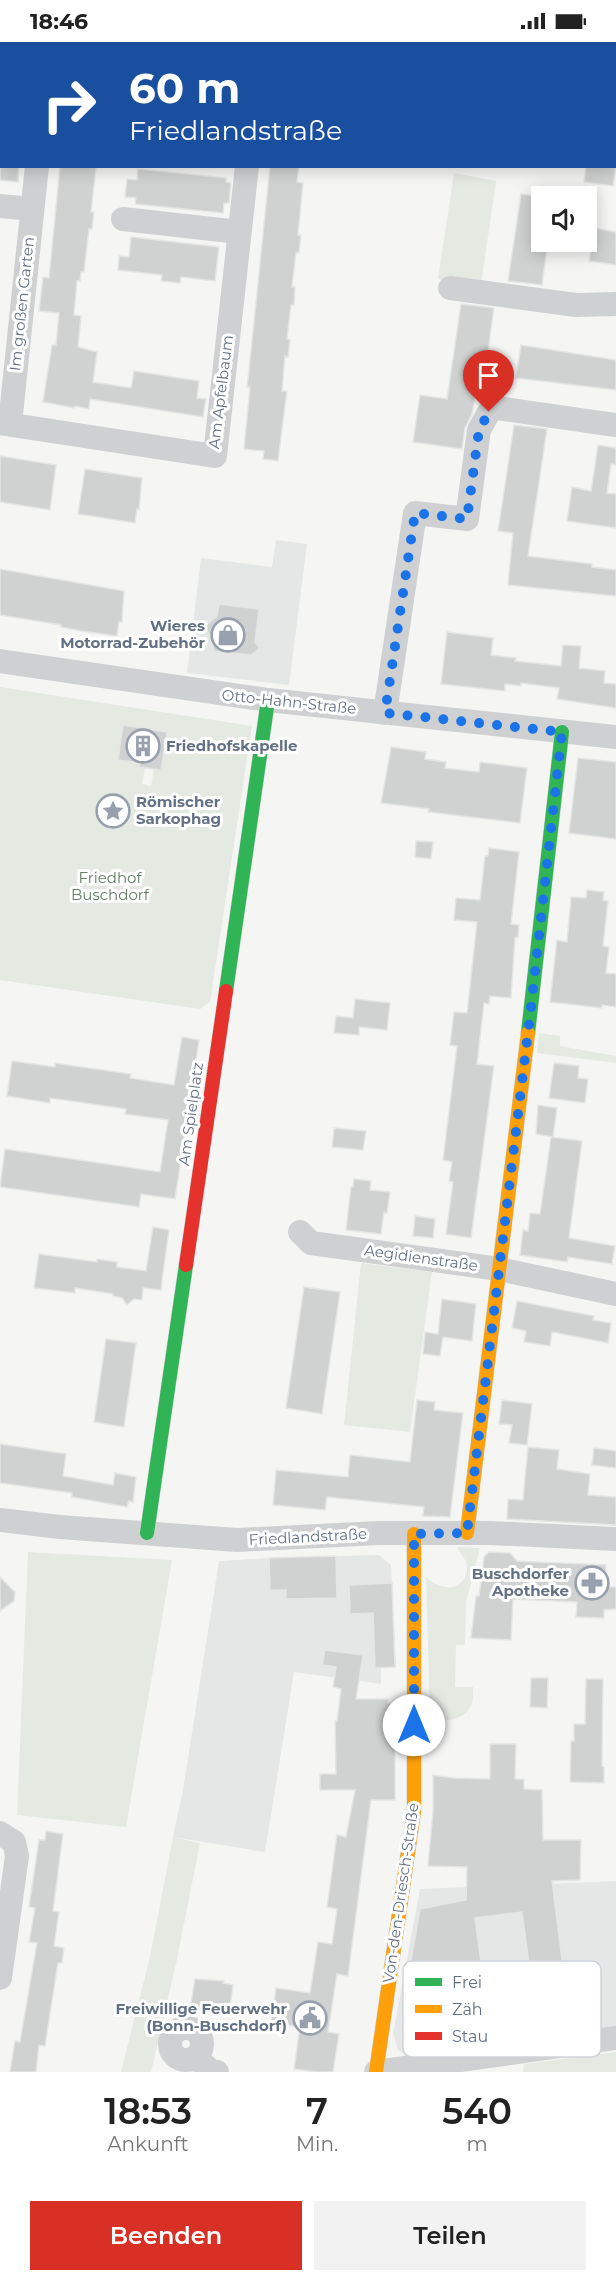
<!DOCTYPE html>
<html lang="de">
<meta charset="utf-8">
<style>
:root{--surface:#fff;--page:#f2f2f2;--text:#222;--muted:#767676;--accent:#d93025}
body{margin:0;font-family:Montserrat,sans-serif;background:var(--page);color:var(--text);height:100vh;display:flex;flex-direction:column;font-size:22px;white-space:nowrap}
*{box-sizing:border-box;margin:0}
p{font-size:20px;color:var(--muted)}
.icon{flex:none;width:33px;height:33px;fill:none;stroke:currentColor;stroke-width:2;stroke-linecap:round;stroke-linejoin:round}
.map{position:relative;height:2030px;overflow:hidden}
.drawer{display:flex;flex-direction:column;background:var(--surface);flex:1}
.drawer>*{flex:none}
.guide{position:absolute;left:0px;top:0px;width:616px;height:126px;box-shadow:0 3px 15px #0003;background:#1a4fa0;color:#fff;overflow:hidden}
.fabs{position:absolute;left:531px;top:144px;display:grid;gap:12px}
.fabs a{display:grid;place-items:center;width:66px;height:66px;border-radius:0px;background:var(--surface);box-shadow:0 3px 15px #0003;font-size:30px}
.pin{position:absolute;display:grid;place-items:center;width:51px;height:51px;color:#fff;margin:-62px -26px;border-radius:50% 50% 50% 0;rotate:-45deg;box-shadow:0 0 6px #0007}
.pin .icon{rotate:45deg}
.me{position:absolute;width:66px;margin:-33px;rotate:0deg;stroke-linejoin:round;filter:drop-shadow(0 0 4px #0008)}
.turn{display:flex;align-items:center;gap:21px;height:126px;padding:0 30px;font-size:27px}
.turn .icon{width:78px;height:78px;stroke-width:2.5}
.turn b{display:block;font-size:42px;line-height:51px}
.eta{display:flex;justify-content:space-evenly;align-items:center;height:102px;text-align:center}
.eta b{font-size:36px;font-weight:600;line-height:42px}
.action{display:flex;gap:12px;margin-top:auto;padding:12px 30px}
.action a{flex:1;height:69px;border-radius:0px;background:var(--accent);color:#fff;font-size:24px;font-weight:600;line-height:69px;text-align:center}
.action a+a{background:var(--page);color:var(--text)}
.status{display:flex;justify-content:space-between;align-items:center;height:42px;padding:0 30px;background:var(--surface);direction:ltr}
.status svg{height:16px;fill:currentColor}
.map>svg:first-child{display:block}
.built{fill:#e5e6e6}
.green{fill:#e4e9e2;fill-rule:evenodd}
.building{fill:#d0d2d2;stroke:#e4e5e4;stroke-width:1.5;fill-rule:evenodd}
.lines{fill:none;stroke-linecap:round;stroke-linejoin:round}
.fast-casing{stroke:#d0d2d3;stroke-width:15}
.slow-casing{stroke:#d0d2d3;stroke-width:15}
.jam-casing{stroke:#d0d2d3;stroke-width:15}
.street{stroke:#cfd0d1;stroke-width:24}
.fast{stroke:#30b455;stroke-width:14}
.slow{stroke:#ff9f0a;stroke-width:14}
.jam{stroke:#e5322d;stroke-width:14}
.route{stroke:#1a73e8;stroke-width:10;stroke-dasharray:0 18}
.labels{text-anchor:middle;stroke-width:6;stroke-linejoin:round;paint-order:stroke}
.street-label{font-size:15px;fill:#647185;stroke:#fff}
.poi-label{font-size:15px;font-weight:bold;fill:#647185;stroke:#fff;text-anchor:end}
.park-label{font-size:15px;fill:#647c63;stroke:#fff}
.key{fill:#fff;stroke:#d0d4da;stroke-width:1.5}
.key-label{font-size:16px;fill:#647185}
</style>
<div class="status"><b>18:46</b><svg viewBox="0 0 49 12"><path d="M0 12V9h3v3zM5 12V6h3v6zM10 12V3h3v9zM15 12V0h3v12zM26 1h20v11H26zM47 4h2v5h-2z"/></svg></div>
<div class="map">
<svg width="616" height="2030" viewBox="0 0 616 2030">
<rect width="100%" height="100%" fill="#f5f6f4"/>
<path class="built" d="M 276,498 L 307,502 L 289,643 L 187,631 L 201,516 L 272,525 Z
M 379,1513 L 391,1523 L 396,1625 L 381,1626 L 381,1642 L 294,1630 L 265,1810 L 173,1795 L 183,1748 L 219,1519 L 269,1516 Z
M 616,1839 L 616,1984 L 409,2016 L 398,2008 L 393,1992 L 420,1847 Z"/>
<path class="green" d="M 454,131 L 496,139 L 481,243 L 438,237 Z
M 0,645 L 252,684 L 210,960 L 200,967 L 0,938 ZM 123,683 L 167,690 L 161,728 L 154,727 L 151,744 L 142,742 L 145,726 L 139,725 L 140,721 Z
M 539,991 L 560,994 L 560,1004 L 616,1014 L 616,1021 L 537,1011 Z
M 361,1221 L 432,1230 L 410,1390 L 344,1383 Z
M 457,1505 L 480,1506 L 466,1560 L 465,1603 L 456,1603 L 455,1645 L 473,1645 C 473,1650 474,1656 472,1661 C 467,1678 444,1682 430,1674 L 426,1535 C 440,1548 464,1552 467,1527 C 468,1518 460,1512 457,1505 Z
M 28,1510 L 172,1518 L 126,1785 L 17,1773 Z
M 173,1795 L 200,1801 L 176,1922 L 151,2030 L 121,2030 L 150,1915 Z
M 616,2010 L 616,2030 L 523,2030 L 524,2022 Z"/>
<path class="building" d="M 0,124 L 19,124 L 18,140 L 0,138 Z
M 60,124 L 95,124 L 96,126 L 91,170 L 94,170 L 92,187 L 89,187 L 84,230 L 81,230 L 80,239 L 77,239 L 74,273 L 81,274 L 78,305 L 97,310 L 93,340 L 131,346 L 134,329 L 199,339 L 197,356 L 206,357 L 203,375 L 90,357 L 89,367 L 75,364 L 74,366 L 43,360 L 52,303 L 56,303 L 59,271 L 39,269 L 43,235 L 49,236 Z
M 270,124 L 299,124 L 297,140 L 303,141 L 298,193 L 301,193 L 299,211 L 296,211 L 292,245 L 295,245 L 294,263 L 291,263 L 287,297 L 290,298 L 288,315 L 285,314 L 282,349 L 287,349 L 278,419 L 263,417 L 264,409 L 244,407 L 250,345 L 247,345 L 249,328 Z
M 586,124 L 616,124 L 613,144 L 584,140 Z
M 138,127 L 226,136 L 226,140 L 231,141 L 229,161 L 224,161 L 223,171 L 135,162 L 136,156 L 125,155 L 127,137 L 137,138 Z
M 521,152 L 542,155 L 542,200 L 548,200 L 542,243 L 508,239 Z
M 594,186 L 616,190 L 616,223 L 589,219 Z
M 131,195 L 219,205 L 215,239 L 181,235 L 180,241 L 161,239 L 162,233 L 118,228 L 119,214 L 129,215 Z
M 461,262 L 494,266 L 483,345 L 477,344 L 472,372 L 465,386 L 462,407 L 413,400 L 420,353 L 447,357 Z
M 521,303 L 616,318 L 616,348 L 516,336 Z
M 514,383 L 547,387 L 528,514 L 592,522 L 592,525 L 616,528 L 616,554 L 508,543 L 513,491 L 498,489 Z
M 598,403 L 616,406 L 616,423 L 611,422 L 607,451 L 616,452 L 616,486 L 567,479 L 572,445 L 591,449 Z
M 0,414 L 56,423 L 50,468 L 0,460 Z
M 85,427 L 142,436 L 139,468 L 137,467 L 135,481 L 78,472 Z
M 0,527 L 124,549 L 122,580 L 119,580 L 117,594 L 81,589 L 61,585 L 61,583 L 0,573 Z
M 219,562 L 259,567 L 255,600 L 260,606 L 251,613 L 213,609 L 214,598 L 204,585 L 217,574 Z
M 447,590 L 493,596 L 491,613 L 516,616 L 515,619 L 561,624 L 563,603 L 581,604 L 579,626 L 605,629 L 604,641 L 616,642 L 616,666 L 557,657 L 559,646 L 521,641 L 521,644 L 505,642 L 505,649 L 441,642 Z
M 123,683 L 167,690 L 161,728 L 139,725 L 140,721 L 118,718 Z
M 391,705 L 426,710 L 425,717 L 446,720 L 445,726 L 479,730 L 480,720 L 527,726 L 520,781 L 428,770 L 429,767 L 381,761 Z
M 578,716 L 616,720 L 616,797 L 569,791 Z
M 416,799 L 433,800 L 431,817 L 415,815 Z
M 489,806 L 519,810 L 511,882 L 519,883 L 518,895 L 515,896 L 511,956 L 490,954 L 489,962 L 484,961 L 477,1022 L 494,1024 L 471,1196 L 446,1192 L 453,1140 L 449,1139 L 452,1120 L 443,1118 L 457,1004 L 450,1003 L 454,970 L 467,971 L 477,880 L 454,878 L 456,856 L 480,858 L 485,814 L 488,814 Z
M 587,848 L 604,850 L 603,858 L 608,859 L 603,904 L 609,905 L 606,931 L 616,932 L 616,965 L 602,963 L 602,966 L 550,960 L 557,898 L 567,900 L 571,855 L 586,856 Z
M 355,957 L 390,961 L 387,988 L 359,985 L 359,993 L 334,991 L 336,974 L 353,976 Z
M 182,995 L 199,998 L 175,1157 L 141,1152 L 139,1165 L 0,1145 L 5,1107 L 160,1130 L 168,1078 L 125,1072 L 126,1067 L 50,1056 L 50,1061 L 7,1054 L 12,1019 L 55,1025 L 55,1021 L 131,1032 L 130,1036 L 174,1043 Z
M 554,1021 L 579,1024 L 578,1036 L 588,1037 L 585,1061 L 549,1056 Z
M 538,1063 L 557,1066 L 553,1095 L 536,1092 Z
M 334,1086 L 366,1089 L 363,1108 L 332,1105 Z
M 551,1095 L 582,1099 L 569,1196 L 615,1204 L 612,1222 L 568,1215 L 567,1220 L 520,1213 L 523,1188 L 528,1189 L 530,1171 L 540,1172 Z
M 354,1137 L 371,1139 L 370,1148 L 390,1150 L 387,1171 L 384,1170 L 381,1192 L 346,1188 L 351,1145 L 353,1145 Z
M 415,1174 L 435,1177 L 433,1196 L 413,1194 Z
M 153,1185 L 169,1188 L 163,1231 L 161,1248 L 143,1246 L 142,1258 L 134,1257 L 127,1263 L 122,1256 L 113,1254 L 113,1252 L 75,1246 L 75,1251 L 34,1246 L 39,1212 L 97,1220 L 97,1217 L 117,1220 L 117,1225 L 146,1229 Z
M 304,1245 L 340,1250 L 322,1372 L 286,1366 Z
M 442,1257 L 476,1262 L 472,1299 L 443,1295 L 440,1314 L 423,1312 L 425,1290 L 438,1292 Z
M 517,1259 L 594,1274 L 593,1278 L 611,1281 L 608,1301 L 552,1290 L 550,1304 L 524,1300 L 526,1289 L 512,1286 Z
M 106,1297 L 136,1301 L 124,1385 L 94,1380 Z
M 417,1358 L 435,1360 L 434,1368 L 463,1371 L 450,1475 L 423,1474 L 424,1465 L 327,1455 L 325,1468 L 273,1463 L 276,1428 L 348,1435 L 350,1413 L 410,1420 Z
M 502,1358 L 532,1362 L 527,1403 L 509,1401 L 512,1383 L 499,1382 Z
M 0,1402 L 66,1412 L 63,1434 L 113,1443 L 115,1431 L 136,1435 L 133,1460 L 129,1459 L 127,1465 L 72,1455 L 72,1451 L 0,1441 Z
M 528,1405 L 559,1408 L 557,1427 L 590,1432 L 588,1453 L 616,1455 L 616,1483 L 507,1477 L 508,1457 L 523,1458 Z
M 594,1406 L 616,1409 L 616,1426 L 592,1423 Z
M 489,1510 L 510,1511 L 517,1519 L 606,1523 L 605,1545 L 616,1545 L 616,1567 L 604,1568 L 604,1576 L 576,1575 L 577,1560 L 513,1557 L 511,1598 L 471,1596 L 476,1554 L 479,1554 L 484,1515 Z
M 336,1514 L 337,1556 L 286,1557 L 286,1548 L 270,1548 L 269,1516 Z
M 0,1535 L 15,1550 L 14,1559 L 0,1569 Z
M 392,1541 L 395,1625 L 375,1626 L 373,1571 L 350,1572 L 349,1543 Z
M 325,1608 L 363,1613 L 356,1657 L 388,1657 L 388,1661 L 395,1661 L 395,1758 L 371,1758 L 348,1934 L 337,1932 L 328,1990 L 339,1992 L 333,2030 L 315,2030 L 294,2027 L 300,1985 L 271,1981 L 276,1946 L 310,1951 L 318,1900 L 332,1902 L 337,1867 L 327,1865 L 337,1793 L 346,1795 L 355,1748 L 320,1748 L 320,1732 L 336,1732 L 335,1679 L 337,1679 L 341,1647 L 333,1645 L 336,1625 L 322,1623 Z
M 531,1636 L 548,1636 L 547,1666 L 530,1665 Z
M 586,1637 L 603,1637 L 602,1724 L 604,1725 L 604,1741 L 570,1740 L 571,1699 L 574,1699 L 574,1682 L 585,1682 Z
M 490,1702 L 516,1702 L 515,1737 L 524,1737 L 524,1747 L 542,1748 L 543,1798 L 581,1798 L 580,1838 L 552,1839 L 570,1980 L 456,1995 L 455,1986 L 418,1991 L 409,1930 L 420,1867 L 466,1858 L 467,1825 L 428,1824 L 433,1769 L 433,1733 L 453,1736 L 490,1737 ZM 522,1870 L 535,1966 L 488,1972 L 475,1876 Z
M 46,1789 L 63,1792 L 53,1869 L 59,1870 L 54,1904 L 64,1906 L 62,1921 L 58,1921 L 45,2004 L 39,2003 L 36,2030 L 10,2030 L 15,1999 L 20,2000 L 37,1901 L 29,1900 L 35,1866 L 29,1865 L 39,1798 L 45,1798 Z
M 195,1937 L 224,1939 L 223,1941 L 233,1943 L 229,1972 L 208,1969 L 203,1973 L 199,1968 L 190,1967 Z"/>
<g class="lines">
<g class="fast-casing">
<path id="fast" d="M 226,949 L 268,658
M 528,991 L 562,690
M 147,1491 L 186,1223"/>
</g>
<g class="slow-casing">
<path id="slow" d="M 467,1491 L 528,991
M 376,2030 L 414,1769 L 414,1492"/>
</g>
<g class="jam-casing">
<path id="jam" d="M 186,1223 L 226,949"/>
</g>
<path class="street" d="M 239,0 L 239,2
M 49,2 L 50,0
M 501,2 L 501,0
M 615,36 L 616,36
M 0,164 L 32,167
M 123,177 L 239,190
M 450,246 L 576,263 L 616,262
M 0,381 L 215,414 L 247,124
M 10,382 L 37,124
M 0,619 L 268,658 L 616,695
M 385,671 L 415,471 L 467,477 L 479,388 L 489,370 L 497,366 L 616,383
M 300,1190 L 311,1201 L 499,1227 L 616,1252
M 0,1478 L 60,1485 L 237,1498 L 379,1491 L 490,1491 L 616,1497
M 0,1791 L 14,1800 L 17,1814 L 0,1936
M170 2002a16 16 0 1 1 32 0a16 16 0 1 1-32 0Z
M 195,2015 L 210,2028 L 217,2030
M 376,2030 L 616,1996"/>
<use href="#fast" class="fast"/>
<use href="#slow" class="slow"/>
<use href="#jam" class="jam"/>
</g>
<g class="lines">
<path class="route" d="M 414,1683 L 414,1492 L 467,1491 L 530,974 L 562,690 L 385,671 L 415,471 L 467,477 L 479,388 L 489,370"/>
</g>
<defs>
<g id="shop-ring" transform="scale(1.725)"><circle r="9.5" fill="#fff" stroke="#97a0ac" stroke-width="1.5"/><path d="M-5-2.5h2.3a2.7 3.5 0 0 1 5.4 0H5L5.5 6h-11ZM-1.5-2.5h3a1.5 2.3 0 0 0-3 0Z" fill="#97a0ac"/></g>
<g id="building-ring" transform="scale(1.725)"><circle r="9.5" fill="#fff" stroke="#97a0ac" stroke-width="1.5"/><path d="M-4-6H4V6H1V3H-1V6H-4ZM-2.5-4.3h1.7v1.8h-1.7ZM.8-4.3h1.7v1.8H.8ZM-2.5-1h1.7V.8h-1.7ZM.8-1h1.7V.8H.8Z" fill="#97a0ac"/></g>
<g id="sight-ring" transform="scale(1.725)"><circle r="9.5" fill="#fff" stroke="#97a0ac" stroke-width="1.5"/><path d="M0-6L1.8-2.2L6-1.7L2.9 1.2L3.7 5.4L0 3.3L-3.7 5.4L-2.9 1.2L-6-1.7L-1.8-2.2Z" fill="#97a0ac"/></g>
<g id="pharmacy-ring" transform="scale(1.725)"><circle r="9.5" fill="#fff" stroke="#97a0ac" stroke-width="1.5"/><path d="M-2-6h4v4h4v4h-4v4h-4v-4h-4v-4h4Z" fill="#97a0ac"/></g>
<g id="civic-ring" transform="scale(1.725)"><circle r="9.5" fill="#fff" stroke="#97a0ac" stroke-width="1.5"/><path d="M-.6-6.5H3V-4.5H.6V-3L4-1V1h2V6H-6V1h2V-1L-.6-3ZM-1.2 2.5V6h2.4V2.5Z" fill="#97a0ac"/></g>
</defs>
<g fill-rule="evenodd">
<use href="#shop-ring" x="228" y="593"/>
<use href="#building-ring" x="143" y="704"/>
<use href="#sight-ring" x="113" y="769"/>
<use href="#pharmacy-ring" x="592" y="1541"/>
<use href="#civic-ring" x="310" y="1976"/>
</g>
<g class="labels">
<g class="street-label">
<text transform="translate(22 262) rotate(-84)" y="5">Im großen Garten</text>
<text transform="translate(221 350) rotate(-83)" y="5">Am Apfelbaum</text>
<text transform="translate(289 660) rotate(6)" y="5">Otto-Hahn-Straße</text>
<text transform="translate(191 1072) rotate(-82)" y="5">Am Spielplatz</text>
<text transform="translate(421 1216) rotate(8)" y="5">Aegidienstraße</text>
<text transform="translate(308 1495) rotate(-3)" y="5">Friedlandstraße</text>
<text transform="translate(401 1851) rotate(-82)" y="5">Von-den-Driesch-Straße</text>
</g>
<g class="poi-label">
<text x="205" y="589">Wieres<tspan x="205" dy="17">Motorrad-Zubehör</tspan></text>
<text x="166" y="709" text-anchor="start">Friedhofskapelle</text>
<text x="136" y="765" text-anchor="start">Römischer<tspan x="136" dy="17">Sarkophag</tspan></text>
<text x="569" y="1537">Buschdorfer<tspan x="569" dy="17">Apotheke</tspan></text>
<text x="287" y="1972">Freiwillige Feuerwehr<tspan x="287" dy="17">(Bonn-Buschdorf)</tspan></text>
</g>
<g class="park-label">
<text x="110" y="841">Friedhof<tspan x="110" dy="17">Buschdorf</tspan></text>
</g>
</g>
<rect x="403" y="1919" width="198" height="96" rx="9" class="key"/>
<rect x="415" y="1936" width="27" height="8" fill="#30b455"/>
<rect x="415" y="1963" width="27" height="8" fill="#ff9f0a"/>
<rect x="415" y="1990" width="27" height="8" fill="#e5322d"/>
<g class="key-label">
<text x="452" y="1946">Frei</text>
<text x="452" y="1973">Zäh</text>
<text x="452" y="2000">Stau</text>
</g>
</svg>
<div class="fabs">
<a><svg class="icon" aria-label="sound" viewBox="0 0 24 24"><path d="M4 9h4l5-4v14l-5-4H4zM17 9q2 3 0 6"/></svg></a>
</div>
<div class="pin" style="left:489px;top:370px;background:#d93025"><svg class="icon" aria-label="arrive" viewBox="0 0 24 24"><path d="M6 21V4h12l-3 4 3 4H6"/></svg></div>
<svg class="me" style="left:414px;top:1683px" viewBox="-20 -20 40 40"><circle r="19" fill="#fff"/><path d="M0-13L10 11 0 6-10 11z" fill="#1a73e8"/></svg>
<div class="guide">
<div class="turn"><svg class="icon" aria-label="right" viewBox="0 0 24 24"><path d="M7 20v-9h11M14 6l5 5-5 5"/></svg><div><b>60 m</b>Friedlandstraße</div></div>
</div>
</div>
<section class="drawer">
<div class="eta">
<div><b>18:53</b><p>Ankunft</p></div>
<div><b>7</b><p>Min.</p></div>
<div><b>540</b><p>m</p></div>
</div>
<div class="action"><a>Beenden</a><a>Teilen</a></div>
</section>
